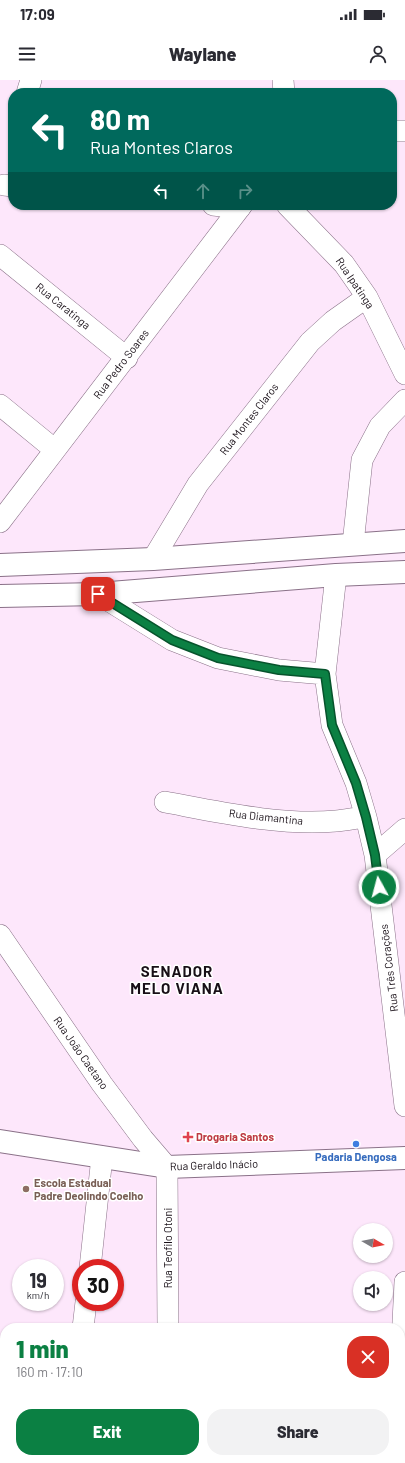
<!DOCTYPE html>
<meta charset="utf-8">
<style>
:root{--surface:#fff;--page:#f2f2f3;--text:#2b2b33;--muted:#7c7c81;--accent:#0b8043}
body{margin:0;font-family:Barlow,sans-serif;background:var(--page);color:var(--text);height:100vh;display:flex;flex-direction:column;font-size:15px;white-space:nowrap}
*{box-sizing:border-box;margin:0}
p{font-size:13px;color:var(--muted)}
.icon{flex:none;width:22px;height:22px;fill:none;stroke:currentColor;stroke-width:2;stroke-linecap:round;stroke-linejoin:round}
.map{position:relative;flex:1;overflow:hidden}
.sheet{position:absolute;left:0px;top:1243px;width:405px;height:140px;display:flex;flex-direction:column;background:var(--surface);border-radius:16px 16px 0 0;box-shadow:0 1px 3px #0004}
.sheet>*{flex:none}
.hud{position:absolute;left:8px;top:8px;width:389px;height:122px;border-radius:16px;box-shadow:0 1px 3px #0004;background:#00695c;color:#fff;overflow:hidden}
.needle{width:26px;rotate:99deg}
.controls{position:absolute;left:353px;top:1143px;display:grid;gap:8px}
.controls a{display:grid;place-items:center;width:40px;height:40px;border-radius:50%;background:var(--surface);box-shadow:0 1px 3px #0004;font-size:20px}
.speed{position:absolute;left:12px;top:1179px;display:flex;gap:8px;font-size:20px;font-weight:700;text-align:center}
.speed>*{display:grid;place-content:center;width:52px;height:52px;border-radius:50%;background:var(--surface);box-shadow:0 1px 3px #0004;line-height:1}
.speed small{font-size:10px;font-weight:400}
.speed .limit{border:6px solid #d22;background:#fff;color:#111}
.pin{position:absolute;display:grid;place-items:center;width:34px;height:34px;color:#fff;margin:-17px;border-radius:8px;box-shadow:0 2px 6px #0006}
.me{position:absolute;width:44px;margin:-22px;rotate:353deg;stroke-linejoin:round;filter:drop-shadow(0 0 3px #0008)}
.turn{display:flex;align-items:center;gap:14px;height:84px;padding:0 16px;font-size:18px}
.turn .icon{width:52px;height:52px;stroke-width:2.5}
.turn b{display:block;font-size:28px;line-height:34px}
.lanes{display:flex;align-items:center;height:38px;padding:0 16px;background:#0003;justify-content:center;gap:20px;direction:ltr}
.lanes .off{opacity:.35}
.round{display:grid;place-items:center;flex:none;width:42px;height:42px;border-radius:16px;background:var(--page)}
.overview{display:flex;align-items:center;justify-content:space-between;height:68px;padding:0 16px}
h1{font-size:24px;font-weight:800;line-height:30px;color:var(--accent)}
.button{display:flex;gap:8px;margin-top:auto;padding:8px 16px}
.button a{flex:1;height:46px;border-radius:16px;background:var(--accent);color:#fff;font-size:16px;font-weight:800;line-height:46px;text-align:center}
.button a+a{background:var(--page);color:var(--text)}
.status{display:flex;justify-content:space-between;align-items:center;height:28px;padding:0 20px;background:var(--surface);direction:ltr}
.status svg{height:11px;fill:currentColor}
header{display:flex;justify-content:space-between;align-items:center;height:52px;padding:0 16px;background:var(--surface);font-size:18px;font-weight:800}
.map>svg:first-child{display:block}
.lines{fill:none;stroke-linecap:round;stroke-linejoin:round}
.street-casing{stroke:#8a7188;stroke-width:22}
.secondary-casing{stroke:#8a7188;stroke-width:24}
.street{stroke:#fff;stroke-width:21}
.secondary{stroke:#fff;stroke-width:22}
.route-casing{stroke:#07532c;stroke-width:10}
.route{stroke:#0b8043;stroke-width:7}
.health-dot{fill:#e0444e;stroke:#fff;stroke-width:1.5}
.shop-dot{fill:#3f7fe0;stroke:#fff;stroke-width:1.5}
.education-dot{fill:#8d6e63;stroke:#fff;stroke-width:1.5}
.labels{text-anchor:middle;stroke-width:3;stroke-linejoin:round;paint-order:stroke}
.street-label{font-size:11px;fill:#180f17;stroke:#fff}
.health-label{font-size:11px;font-weight:bold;fill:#be3a42;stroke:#fff;text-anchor:start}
.shop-label{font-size:11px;font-weight:bold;fill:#366cbe;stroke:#fff}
.education-label{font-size:11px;font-weight:bold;fill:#785e54;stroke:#fff;text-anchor:start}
.district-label{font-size:15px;font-weight:bold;letter-spacing:1px;fill:#180f17;stroke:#fff}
</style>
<div class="status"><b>17:09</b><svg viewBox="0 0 49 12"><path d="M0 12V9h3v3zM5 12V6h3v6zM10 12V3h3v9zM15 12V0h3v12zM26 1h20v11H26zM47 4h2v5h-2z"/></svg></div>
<header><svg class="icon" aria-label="menu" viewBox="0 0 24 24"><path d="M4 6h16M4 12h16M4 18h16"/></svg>Waylane<svg class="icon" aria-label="person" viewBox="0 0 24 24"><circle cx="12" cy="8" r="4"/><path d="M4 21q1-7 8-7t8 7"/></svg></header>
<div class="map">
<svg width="405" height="1383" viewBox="0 0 405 1383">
<rect width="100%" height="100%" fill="#fde7fb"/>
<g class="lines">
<g class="street-casing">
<path id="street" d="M 283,0 L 284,13
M 27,13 L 31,0
M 392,51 L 405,51
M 4,105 L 13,106
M 213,125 L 240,128
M 287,125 L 344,184 L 367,217 L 405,294
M 0,175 L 127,278
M 0,325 L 55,370
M 0,442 L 242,125
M 353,464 L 362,380 L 380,346 L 405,320
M 153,479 L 198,404 L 310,262 L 333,241 L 367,217
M 336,495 L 325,594 L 332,645 L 356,703 L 366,737 L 375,775 L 405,1026
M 98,514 L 172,560 L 218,578 L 279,590 L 325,594
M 165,722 C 219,732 281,746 336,741 C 346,740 356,738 366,737
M 375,775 L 405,749
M 0,855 L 102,1004 L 143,1059 L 167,1087 L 168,1248
M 90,1188 L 102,1077
M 83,1248 L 86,1222
M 400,1302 L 405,1202
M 169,1378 L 169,1383
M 67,1383 L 68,1378
M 395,1383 L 396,1378"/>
</g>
<g class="secondary-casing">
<path id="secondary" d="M 0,485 L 153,479 L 405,461
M 0,516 L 98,514 L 336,495 L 405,492
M 0,1061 L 167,1087 L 405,1078"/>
</g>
<use href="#street" class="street"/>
<use href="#secondary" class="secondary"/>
</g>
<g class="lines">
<g class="route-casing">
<path id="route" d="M 98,514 L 172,560 L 218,578 L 279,590 L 325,594 L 332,645 L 356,703 L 366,737 L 375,775 L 379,807"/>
</g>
<use href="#route" class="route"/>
</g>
<path class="health-dot" d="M186 1051h4v4h4v4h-4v4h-4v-4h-4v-4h4z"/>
<circle class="shop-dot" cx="356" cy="1064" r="4"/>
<circle class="education-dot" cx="26" cy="1109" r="4"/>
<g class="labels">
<g class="street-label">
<text transform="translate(355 203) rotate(56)" y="4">Rua Ipatinga</text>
<text transform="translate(63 226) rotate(39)" y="4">Rua Caratinga</text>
<text transform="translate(121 284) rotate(-53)" y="4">Rua Pedro Soares</text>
<text transform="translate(249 339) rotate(-52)" y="4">Rua Montes Claros</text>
<text transform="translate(266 737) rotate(6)" y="4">Rua Diamantina</text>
<text transform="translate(389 888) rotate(-97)" y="4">Rua Três Corações</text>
<text transform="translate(81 973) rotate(55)" y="4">Rua João Caetano</text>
<text transform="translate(214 1085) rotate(-2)" y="4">Rua Geraldo Inácio</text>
<text transform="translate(168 1168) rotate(-90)" y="4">Rua Teofilo Otoni</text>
</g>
<g class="health-label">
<text x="196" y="1061">Drogaria Santos</text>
</g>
<g class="shop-label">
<text x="356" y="1081">Padaria Dengosa</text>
</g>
<g class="education-label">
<text x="34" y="1107">Escola Estadual<tspan x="34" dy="13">Padre Deolindo Coelho</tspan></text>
</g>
<g class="district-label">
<text x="177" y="897">SENADOR<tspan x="177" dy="17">MELO VIANA</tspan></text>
</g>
</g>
</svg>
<div class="controls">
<a><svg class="needle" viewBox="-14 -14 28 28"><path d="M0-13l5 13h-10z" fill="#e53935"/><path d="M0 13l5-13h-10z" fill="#7c7c81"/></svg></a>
<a><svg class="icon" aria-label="sound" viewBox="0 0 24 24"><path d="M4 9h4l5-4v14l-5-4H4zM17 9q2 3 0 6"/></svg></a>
</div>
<div class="speed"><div>19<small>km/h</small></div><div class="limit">30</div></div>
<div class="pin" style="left:98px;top:514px;background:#d93025"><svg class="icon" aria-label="arrive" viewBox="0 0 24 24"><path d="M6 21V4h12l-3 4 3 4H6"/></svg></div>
<svg class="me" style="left:379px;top:807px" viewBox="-20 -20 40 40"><circle r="17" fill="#0b8043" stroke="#fff" stroke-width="3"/><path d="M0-11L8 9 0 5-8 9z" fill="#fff"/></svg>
<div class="hud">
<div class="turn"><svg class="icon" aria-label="left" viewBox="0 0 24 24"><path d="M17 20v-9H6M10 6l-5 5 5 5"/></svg><div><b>80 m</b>Rua Montes Claros</div></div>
<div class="lanes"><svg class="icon" aria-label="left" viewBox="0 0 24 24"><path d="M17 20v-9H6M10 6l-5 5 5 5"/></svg><svg class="icon off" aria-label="ahead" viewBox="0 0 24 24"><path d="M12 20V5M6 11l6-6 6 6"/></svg><svg class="icon off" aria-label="right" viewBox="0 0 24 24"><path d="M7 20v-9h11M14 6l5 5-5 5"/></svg></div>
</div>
<section class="sheet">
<div class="overview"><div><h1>1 min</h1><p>160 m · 17:10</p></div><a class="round" style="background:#d93025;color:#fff"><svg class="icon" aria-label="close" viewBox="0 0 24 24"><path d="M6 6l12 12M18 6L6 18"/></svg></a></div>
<div class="button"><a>Exit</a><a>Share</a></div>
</section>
</div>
